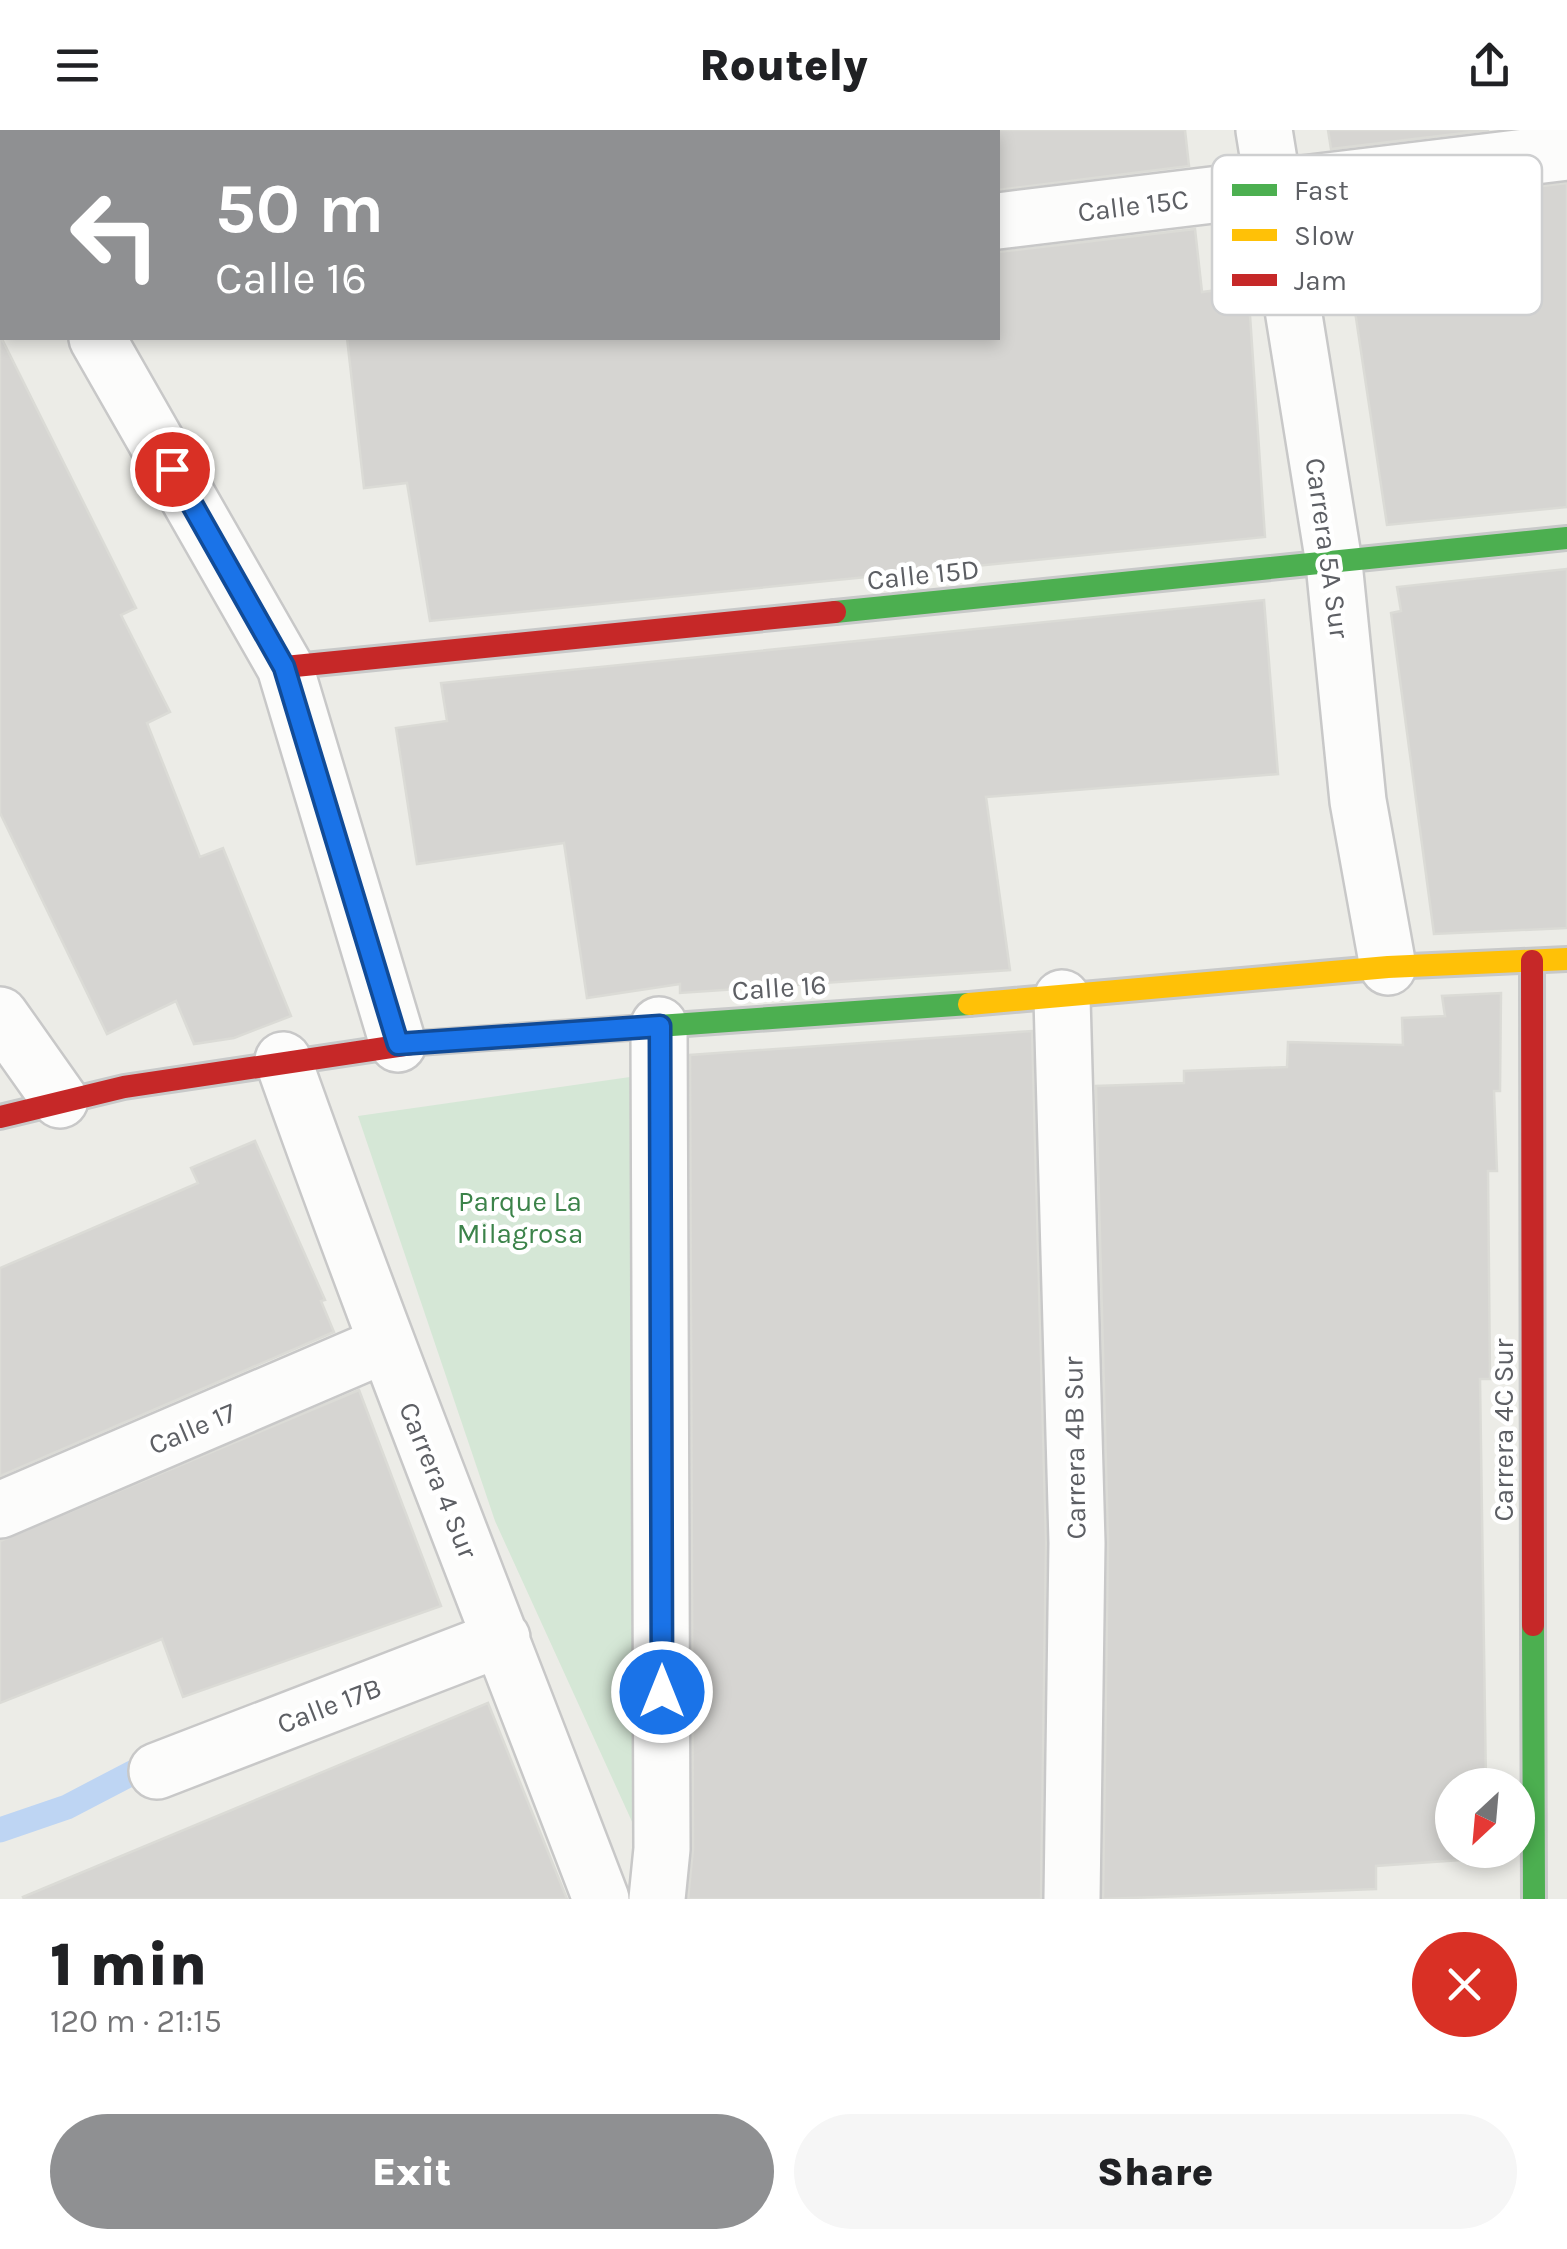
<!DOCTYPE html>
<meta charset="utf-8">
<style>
:root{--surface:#fff;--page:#f6f6f6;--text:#202124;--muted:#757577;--accent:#8f9092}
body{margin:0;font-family:Karla,sans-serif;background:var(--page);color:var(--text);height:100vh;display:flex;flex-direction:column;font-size:38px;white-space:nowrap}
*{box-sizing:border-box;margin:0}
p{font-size:32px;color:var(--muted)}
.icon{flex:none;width:55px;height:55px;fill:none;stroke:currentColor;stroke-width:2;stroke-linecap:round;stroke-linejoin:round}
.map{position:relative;height:1769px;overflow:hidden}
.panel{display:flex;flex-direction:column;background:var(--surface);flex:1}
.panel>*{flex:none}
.banner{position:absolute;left:0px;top:0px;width:1000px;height:210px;box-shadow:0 5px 15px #0003;background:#8f9092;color:#fff;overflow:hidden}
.needle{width:65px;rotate:206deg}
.buttons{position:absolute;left:1435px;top:1638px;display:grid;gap:20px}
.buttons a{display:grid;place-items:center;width:100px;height:100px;border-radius:50%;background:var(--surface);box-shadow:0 5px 15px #0003;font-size:50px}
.pin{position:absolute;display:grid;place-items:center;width:85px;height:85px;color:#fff;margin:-42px;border:5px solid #fff;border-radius:50%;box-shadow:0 2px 10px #0007}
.me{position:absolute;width:110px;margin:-55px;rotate:0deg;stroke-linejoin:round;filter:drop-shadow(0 0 8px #0008)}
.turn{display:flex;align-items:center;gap:35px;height:210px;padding:0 50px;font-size:45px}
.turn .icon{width:130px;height:130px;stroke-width:2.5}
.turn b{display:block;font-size:70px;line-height:85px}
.round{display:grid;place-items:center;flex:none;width:105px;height:105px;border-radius:52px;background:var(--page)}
.overview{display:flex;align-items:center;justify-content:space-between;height:170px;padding:0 50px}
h1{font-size:60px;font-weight:800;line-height:75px}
.action{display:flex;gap:20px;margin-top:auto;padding:20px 50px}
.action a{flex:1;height:115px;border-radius:60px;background:var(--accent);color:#fff;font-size:40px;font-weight:800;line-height:115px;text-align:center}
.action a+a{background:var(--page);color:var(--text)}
header{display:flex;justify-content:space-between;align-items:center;height:130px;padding:0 50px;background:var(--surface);font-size:45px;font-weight:800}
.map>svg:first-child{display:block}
.green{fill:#d5e7d6}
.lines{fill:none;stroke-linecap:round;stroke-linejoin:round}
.stream{stroke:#bed5f3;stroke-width:25}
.building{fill:#d6d5d2;stroke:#dbdbd6;stroke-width:2.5}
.street-casing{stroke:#c8c8c8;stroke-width:60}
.fast-casing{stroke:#c8c9c9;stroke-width:28}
.slow-casing{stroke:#c8c9c9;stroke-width:28}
.jam-casing{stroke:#c8c9c9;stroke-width:28}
.street{stroke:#fcfcfb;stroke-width:55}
.fast{stroke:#4caf50;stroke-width:22}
.slow{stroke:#ffc107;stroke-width:22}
.jam{stroke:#c62828;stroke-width:22}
.route-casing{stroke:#114b97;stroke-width:25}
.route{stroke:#1a73e8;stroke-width:18}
.labels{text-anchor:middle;stroke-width:9;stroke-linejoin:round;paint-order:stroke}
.street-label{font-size:28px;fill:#5d5f64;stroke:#fff}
.park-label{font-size:28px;fill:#3c834a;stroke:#fff}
.key{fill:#fff;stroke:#cecfd0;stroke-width:2.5}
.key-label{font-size:28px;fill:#5d5f64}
</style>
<header><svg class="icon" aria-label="menu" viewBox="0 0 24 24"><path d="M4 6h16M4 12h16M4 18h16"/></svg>Routely<svg class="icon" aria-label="share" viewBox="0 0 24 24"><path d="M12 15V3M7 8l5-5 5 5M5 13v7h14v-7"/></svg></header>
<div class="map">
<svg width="1567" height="1769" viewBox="0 0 1567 1769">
<rect width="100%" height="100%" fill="#ecece7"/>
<path class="green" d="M 644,945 L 634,1696 L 495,1391 L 358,986 Z"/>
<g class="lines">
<path class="stream" d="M 0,1700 L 67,1677 L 159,1629"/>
</g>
<path class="building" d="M 998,0 L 1185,0 L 1189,36 L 998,60 Z
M 1328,0 L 1489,0 L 1331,19 Z
M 1567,53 L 1567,377 L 1387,395 L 1340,81 Z
M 1195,99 L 1202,162 L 1248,156 L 1265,407 L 430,491 L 407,353 L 364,358 L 347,208 L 998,208 L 998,122 Z
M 0,205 L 136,478 L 121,485 L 170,582 L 147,593 L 200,727 L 223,718 L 291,886 L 234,908 L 194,914 L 176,871 L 107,904 L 0,683 Z
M 1567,439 L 1567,798 L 1434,804 L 1391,483 L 1401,481 L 1397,457 Z
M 1264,470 L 1278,644 L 986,667 L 1010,840 L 680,863 L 680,854 L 587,868 L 564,713 L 417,734 L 396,598 L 447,591 L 441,553 Z
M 1501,863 L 1500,961 L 1494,961 L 1497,1041 L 1488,1041 L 1490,1249 L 1480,1249 L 1486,1655 L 1452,1655 L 1452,1720 L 1503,1720 L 1503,1727 L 1376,1736 L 1376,1759 L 1103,1769 L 1108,1412 L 1096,956 L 1184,953 L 1184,941 L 1287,937 L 1288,912 L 1403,915 L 1402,888 L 1445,886 L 1442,866 Z
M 1032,901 L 1046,1413 L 1041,1769 L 688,1769 L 693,1719 L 690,925 Z
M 255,1011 L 325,1170 L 321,1171 L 334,1202 L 0,1346 L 0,1138 L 198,1053 L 191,1038 Z
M 359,1260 L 441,1476 L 183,1567 L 162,1509 L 0,1573 L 0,1411 Z
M 488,1573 L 567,1769 L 24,1769 L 23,1767 Z"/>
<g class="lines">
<g class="street-casing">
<path id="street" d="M 11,0 L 12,2
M 1264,0 L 1334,433 L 1358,671 L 1388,837
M 998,91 L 1567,22
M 97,208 L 285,537 L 398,914
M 1062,868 L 1077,1413 L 1072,1769
M 0,885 L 60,970
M 283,930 C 383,1212 494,1489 601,1769
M 0,1380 L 384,1215
M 157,1641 L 502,1508
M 657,1769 L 662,1719 L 659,895"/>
</g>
<g class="fast-casing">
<path id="fast" d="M 835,482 L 1567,408
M 418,913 L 969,874
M 1533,1495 L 1534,1769"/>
</g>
<g class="slow-casing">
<path id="slow" d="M 969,874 L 1388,837 L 1567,829"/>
</g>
<g class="jam-casing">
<path id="jam" d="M 285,537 L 835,482
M 1532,831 L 1533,1495
M 0,987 L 124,957 L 418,913"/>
</g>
<use href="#street" class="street"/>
<use href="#fast" class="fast"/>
<use href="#slow" class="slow"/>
<use href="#jam" class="jam"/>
</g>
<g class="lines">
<g class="route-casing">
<path id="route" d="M 172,339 L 284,537 L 398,914 L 660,896 L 662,1562"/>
</g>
<use href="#route" class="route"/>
</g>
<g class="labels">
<g class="street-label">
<text transform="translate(1133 75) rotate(-7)" y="10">Calle 15C</text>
<text transform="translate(1328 418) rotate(82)" y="10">Carrera 5A Sur</text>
<text transform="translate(923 444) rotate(-6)" y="10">Calle 15D</text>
<text transform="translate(779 857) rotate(-4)" y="10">Calle 16</text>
<text transform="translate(192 1298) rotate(-23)" y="10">Calle 17</text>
<text transform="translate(1503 1300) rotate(-90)" y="10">Carrera 4C Sur</text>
<text transform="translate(1074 1318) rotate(-91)" y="10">Carrera 4B Sur</text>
<text transform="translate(439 1350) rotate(68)" y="10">Carrera 4 Sur</text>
<text transform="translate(329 1575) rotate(-21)" y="10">Calle 17B</text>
</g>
<g class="park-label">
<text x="520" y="1081">Parque La<tspan x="520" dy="32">Milagrosa</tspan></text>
</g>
</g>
<rect x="1212" y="25" width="330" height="160" rx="15" class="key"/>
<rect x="1232" y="54" width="45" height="12" fill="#4caf50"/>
<rect x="1232" y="99" width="45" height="12" fill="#ffc107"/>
<rect x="1232" y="144" width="45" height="12" fill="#c62828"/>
<g class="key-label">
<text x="1294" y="70">Fast</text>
<text x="1294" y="115">Slow</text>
<text x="1294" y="160">Jam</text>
</g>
</svg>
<div class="buttons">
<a><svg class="needle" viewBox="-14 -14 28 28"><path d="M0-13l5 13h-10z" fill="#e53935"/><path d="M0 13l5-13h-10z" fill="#757577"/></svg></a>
</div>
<div class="pin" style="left:172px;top:339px;background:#d93025"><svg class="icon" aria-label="arrive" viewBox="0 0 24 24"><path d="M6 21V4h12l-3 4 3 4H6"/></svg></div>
<svg class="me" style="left:662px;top:1562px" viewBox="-20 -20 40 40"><circle r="17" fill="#1a73e8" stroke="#fff" stroke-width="3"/><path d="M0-11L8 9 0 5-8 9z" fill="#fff"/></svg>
<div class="banner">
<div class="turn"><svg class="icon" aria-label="left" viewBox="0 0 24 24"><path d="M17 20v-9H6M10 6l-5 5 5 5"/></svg><div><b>50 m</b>Calle 16</div></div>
</div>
</div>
<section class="panel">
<div class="overview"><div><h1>1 min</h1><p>120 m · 21:15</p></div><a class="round" style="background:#d93025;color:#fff"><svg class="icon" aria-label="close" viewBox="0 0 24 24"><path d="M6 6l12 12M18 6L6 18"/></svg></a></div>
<div class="action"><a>Exit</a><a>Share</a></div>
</section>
